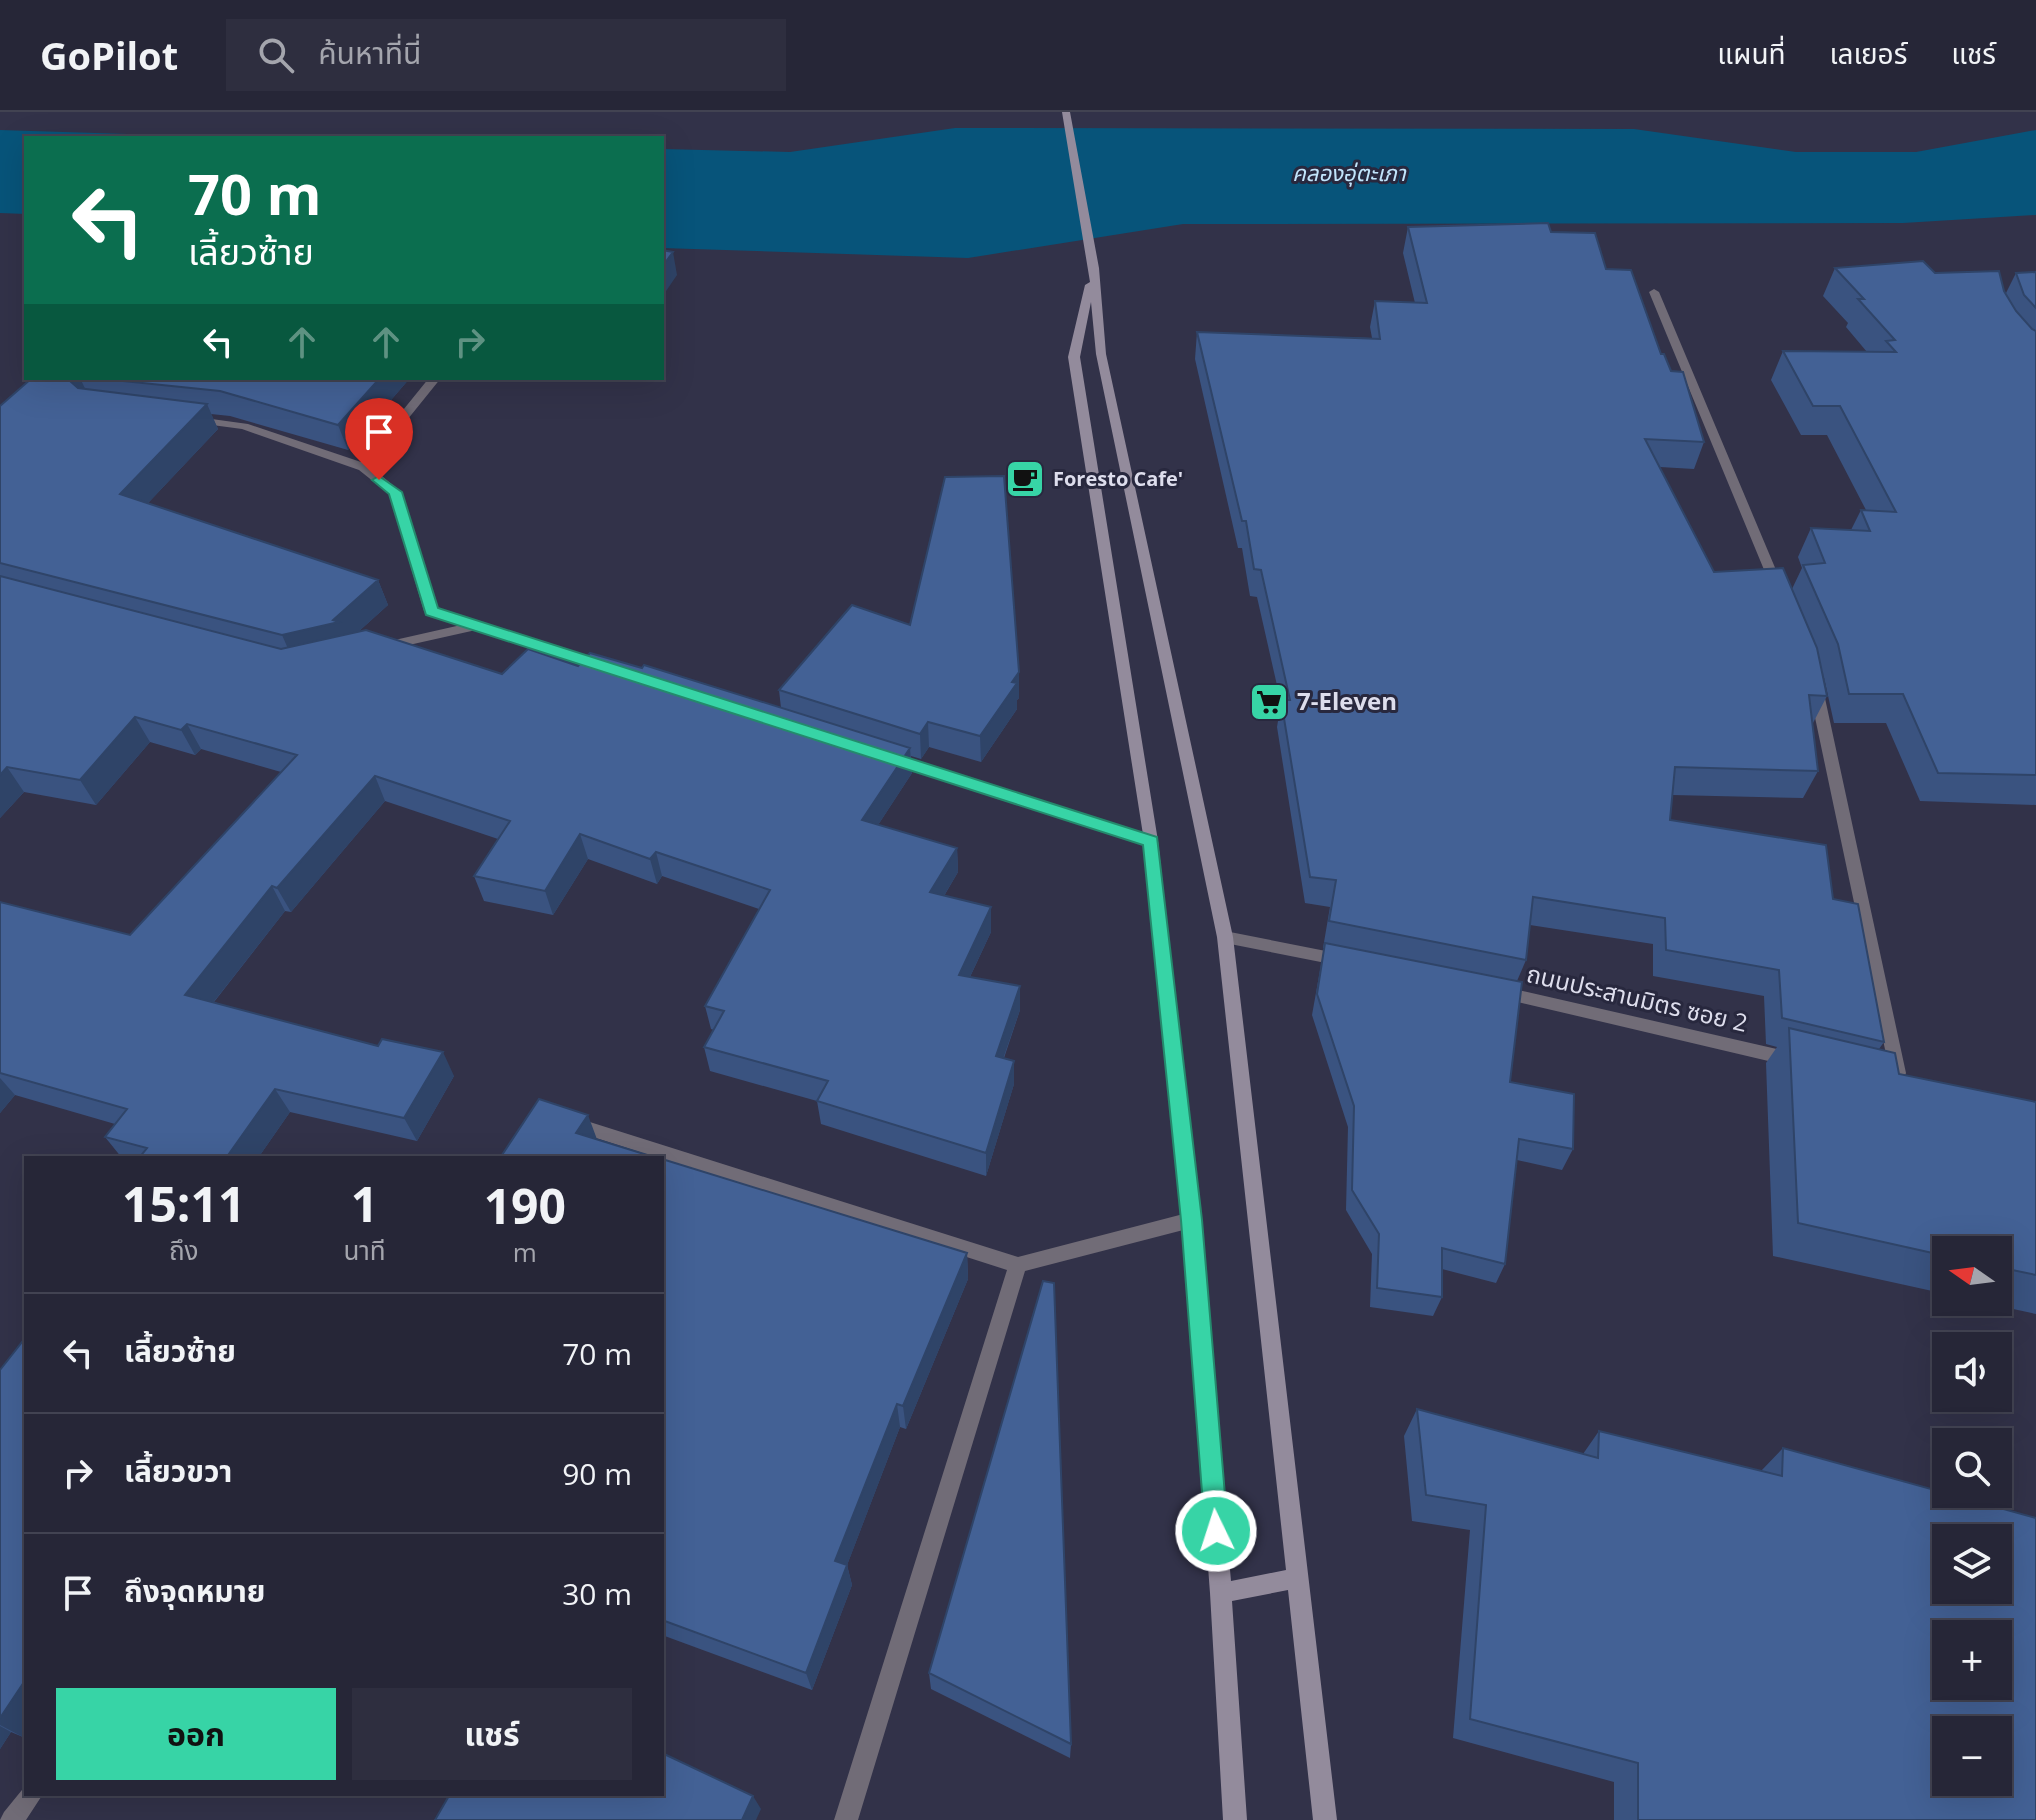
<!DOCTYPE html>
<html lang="th">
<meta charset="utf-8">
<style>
:root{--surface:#262637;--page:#2e2e3f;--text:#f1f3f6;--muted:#a4a5ad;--line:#424352;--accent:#37d4a6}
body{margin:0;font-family:"Open Sans","Noto Sans Thai",sans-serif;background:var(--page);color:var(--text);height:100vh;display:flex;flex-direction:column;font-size:30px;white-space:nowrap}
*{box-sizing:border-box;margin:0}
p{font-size:26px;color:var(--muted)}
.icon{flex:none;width:44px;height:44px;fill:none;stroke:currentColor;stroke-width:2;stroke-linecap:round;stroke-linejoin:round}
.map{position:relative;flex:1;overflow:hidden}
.panel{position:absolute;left:24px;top:1044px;width:640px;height:640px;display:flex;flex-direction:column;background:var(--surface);border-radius:0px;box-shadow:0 8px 32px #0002,0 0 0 2px var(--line)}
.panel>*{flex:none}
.guide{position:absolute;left:24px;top:24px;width:640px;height:244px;border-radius:0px;box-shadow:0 8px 32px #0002,0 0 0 2px var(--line);background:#0b6e4f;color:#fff;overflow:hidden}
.needle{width:52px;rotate:284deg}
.buttons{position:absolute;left:1932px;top:1124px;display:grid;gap:16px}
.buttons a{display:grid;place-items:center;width:80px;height:80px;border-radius:0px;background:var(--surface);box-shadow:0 8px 32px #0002,0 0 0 2px var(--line);font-size:40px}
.pin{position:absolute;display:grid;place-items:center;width:68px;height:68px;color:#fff;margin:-82px -34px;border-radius:50% 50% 50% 0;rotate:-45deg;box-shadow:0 0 8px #0007}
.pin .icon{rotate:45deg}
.me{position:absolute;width:88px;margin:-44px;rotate:356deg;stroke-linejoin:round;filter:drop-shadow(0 0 6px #0008)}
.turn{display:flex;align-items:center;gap:28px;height:168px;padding:0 32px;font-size:36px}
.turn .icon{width:104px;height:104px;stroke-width:2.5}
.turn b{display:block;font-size:56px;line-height:68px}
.lanes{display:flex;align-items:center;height:76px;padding:0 32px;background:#0003;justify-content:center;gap:40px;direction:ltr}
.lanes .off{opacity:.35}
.eta{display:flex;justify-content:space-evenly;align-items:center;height:136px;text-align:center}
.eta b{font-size:48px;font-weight:700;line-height:56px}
.primary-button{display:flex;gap:16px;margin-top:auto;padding:16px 32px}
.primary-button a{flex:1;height:92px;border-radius:0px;background:var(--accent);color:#111;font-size:32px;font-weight:700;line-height:92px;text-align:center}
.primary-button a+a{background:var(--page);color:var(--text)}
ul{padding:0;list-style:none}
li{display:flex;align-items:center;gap:24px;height:120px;padding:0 32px;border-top:2px solid var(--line)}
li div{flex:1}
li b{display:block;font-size:30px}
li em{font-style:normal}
header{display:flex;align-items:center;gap:48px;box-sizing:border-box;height:112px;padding:0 40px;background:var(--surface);border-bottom:2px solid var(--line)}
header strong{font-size:38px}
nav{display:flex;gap:44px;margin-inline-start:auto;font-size:28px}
.search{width:560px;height:72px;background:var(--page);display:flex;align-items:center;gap:20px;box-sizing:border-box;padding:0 28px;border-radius:0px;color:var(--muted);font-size:30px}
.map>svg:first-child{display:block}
.water{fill:#07547a}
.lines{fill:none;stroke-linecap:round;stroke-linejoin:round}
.lane{fill:#716c77;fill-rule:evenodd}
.street{fill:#716c77;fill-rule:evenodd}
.secondary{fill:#938b9c;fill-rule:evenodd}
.wall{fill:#3a5380}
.shaded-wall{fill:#2f4468}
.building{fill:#436195;stroke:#2f4468;stroke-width:2;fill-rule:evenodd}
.route{fill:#37d4a6;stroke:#248a6c;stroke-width:2}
.labels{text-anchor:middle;stroke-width:6;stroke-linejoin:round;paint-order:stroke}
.far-poi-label{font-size:20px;font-weight:bold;fill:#ddddec;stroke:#28283e;text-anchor:start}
.far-water-label{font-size:22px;font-style:italic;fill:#c1e4fb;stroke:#28283e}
.poi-label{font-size:24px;font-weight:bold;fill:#ddddec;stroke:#28283e;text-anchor:start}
.street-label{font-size:24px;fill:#ddddec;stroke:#28283e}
</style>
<header>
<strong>GoPilot</strong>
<div class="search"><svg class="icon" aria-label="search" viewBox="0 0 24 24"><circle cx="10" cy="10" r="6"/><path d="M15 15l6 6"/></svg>ค้นหาที่นี่</div>
<nav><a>แผนที่</a><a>เลเยอร์</a><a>แชร์</a></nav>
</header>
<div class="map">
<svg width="2036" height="1708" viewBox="0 0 2036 1708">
<rect width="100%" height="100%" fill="#323249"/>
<path class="water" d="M 955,16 L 1634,17 L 1796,40 L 1916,40 L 2036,18 L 2036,103 L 1903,111 L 1183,112 L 968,146 L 662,136 L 662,37 L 790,40 Z
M 0,18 L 256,26 L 26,26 L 26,102 L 0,101 Z"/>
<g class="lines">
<path class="lane" d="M 1654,177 L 1659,180 L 1784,477 L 1783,480 L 1773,480 L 1772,477 L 1649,180 Z
M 1816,572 L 1823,577 L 1906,961 L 1904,966 L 1898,968 L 1892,966 L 1890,961 L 1809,577 Z"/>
<path class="street" d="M 429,266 L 441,266 L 370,354 L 401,380 L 437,496 L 609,552 L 609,558 L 599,558 L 476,518 L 382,539 L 377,538 L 377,532 L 461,513 L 426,502 L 424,499 L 389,382 L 359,358 L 242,317 L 197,311 L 191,308 L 197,305 L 248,312 L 361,350 Z
M 893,642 L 1156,725 L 1158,729 L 1151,734 L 888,651 L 886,647 L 888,643 Z
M 1225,819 L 1341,842 L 1347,844 L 1349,848 L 1347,852 L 1341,854 L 1225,831 L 1217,825 Z
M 1501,874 L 1790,940 L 1796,942 L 1798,947 L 1796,952 L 1790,954 L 1501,886 L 1495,885 L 1493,880 L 1495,875 Z
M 574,1005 L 1018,1145 L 1191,1100 L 1197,1102 L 1200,1108 L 1197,1114 L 1191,1116 L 1025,1159 L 858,1708 L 834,1708 L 1007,1158 L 568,1017 L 565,1012 L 568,1007 Z
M 26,1673 L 26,1682 L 43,1682 L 26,1708 L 0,1708 L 4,1700 Z"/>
<path class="secondary" d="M 1062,0 L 1070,0 L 1099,156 L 1106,242 L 1233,825 L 1337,1708 L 1313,1708 L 1288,1478 L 1232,1489 L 1247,1708 L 1223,1708 L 1210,1481 L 1182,1108 L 1144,729 L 1068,245 L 1085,173 L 1090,170 ZM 1091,190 L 1096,242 L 1217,825 L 1286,1458 L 1231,1469 L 1200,1108 L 1158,729 L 1080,245 Z"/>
</g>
<path class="wall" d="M 1408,115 L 1551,120 L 1606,157 L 1661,242 L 1671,259 L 1704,330 L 1694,357 L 1660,355 L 1714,460 L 1792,477 L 1802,456 L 1798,445 L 1811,416 L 1851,418 L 1861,398 L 1866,398 L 1827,323 L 1801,323 L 1771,268 L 1783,239 L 1867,240 L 1846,215 L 1848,211 L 1823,184 L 1835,156 L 1935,161 L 2006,181 L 2016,161 L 2036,160 L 2036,693 L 1920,689 L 1886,611 L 1834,611 L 1823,561 L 1827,584 L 1813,611 L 1812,611 L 1818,659 L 1803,686 L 1672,683 L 1670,708 L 1833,787 L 1884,930 L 1879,937 L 1899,962 L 2036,990 L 2036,1202 L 1981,1190 L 1998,1190 L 1998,1138 L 1946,1138 L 1946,1182 L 1773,1144 L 1766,951 L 1777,935 L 1766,932 L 1764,884 L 1653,864 L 1653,832 L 1530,813 L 1526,848 L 1517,869 L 1510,970 L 1573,1037 L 1562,1058 L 1517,1048 L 1505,1152 L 1496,1171 L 1442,1157 L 1442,1185 L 1433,1204 L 1370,1195 L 1372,1142 L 1346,1098 L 1348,1015 L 1312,903 L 1324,836 L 1323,836 L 1330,795 L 1305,791 L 1277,615 L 1281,591 L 1257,485 L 1250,484 L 1242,436 L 1238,436 L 1195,247 L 1197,220 L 1372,226 L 1370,215 L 1375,189 L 1415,191 L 1403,141 Z
M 32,266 L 410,266 L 348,338 L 230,304 L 211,302 L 218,317 L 148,391 L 378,468 L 388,493 L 358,520 L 502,562 L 578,554 L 781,596 L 779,578 L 1019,586 L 1017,588 L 1017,597 L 981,650 L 929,635 L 921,647 L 911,644 L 912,661 L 878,713 L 957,736 L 958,760 L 944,784 L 991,820 L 970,865 L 1020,874 L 1020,898 L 1004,946 L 1014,972 L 986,1064 L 821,1012 L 817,989 L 710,959 L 704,935 L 714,918 L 711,917 L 705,894 L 759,797 L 662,764 L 657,772 L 588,747 L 553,803 L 484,789 L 474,764 L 498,727 L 385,689 L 291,800 L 285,799 L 214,890 L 454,964 L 417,1029 L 290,1000 L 258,1046 L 122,1046 L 105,1025 L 115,1012 L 15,983 L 0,1001 L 0,790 L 130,823 L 281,660 L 201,637 L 195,643 L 150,630 L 96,693 L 24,680 L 0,706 L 0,294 Z
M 662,1047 L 967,1141 L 968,1167 L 906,1317 L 900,1315 L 847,1453 L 852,1473 L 812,1578 L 662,1523 Z
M 0,1258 L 23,1625 L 11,1620 L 0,1637 Z
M 1417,1297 L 1583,1342 L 1599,1319 L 1761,1359 L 1783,1336 L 2036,1708 L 1614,1708 L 1614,1670 L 1453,1626 L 1470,1418 L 1412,1409 L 1404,1324 Z
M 929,1561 L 1071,1632 L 1070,1646 L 931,1577 Z"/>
<path class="shaded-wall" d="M 673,140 L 677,163 L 662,185 L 662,155 Z
M 76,266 L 80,266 L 91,289 L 70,269 Z
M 380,266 L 410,266 L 348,338 L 338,313 Z
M 207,292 L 218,317 L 133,407 L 120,382 Z
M 378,468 L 388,493 L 347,530 L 293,548 L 282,523 L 333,508 Z
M 1019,560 L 1019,586 L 1017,588 L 1017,597 L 981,650 L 980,624 Z
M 135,605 L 150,630 L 96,693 L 80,668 Z
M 928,610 L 929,635 L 921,647 L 920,622 Z
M 187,612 L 201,637 L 195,643 L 181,618 Z
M 910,636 L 912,661 L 865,733 L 862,708 Z
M 7,655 L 24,680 L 0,706 L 0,663 Z
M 375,664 L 385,689 L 291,800 L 277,776 Z
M 580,722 L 588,747 L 553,803 L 545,779 Z
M 957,736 L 958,760 L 932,804 L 930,780 Z
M 656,740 L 662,764 L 657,772 L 650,747 Z
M 272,774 L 285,799 L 201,906 L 185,883 Z
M 991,795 L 991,820 L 960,886 L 959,863 Z
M 1020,874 L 1020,898 L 996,967 L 996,944 Z
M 443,940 L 454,964 L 417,1029 L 404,1006 Z
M 1014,949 L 1014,972 L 986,1064 L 986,1041 Z
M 0,966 L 15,983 L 0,1001 Z
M 275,977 L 290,1000 L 258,1046 L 226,1046 Z
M 588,1003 L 598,1030 L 576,1021 Z
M 967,1141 L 968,1167 L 906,1317 L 903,1294 Z
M 897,1292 L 900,1315 L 841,1469 L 835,1449 Z
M 847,1453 L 852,1473 L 812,1578 L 806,1561 Z
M 26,1567 L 26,1620 L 23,1625 L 0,1613 L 0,1606 Z
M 0,1614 L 11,1620 L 0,1637 Z
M 753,1684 L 761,1697 L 756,1708 L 742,1708 Z"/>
<path class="building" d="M 1548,111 L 1551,120 L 1595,121 L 1606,157 L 1631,158 L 1661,242 L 1664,242 L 1671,259 L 1683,260 L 1704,330 L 1645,327 L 1714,460 L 1783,456 L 1817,536 L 1827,584 L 1809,583 L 1818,659 L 1675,655 L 1670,708 L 1826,733 L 1833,787 L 1858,792 L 1884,930 L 1782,906 L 1779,858 L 1666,838 L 1665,806 L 1533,785 L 1526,848 L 1329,809 L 1336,768 L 1310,765 L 1281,588 L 1290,588 L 1261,458 L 1254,457 L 1246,409 L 1242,409 L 1197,220 L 1380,227 L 1375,189 L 1427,191 L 1408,115 Z
M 662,138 L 673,140 L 662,155 Z
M 1923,149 L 1935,161 L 1999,159 L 2004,179 L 2016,199 L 2032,217 L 2036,219 L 2036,663 L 1938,661 L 1903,582 L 1849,582 L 1838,532 L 1803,453 L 1825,451 L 1811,416 L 1870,419 L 1861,398 L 1896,400 L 1840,294 L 1813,294 L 1783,239 L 1896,240 L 1886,229 L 1895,228 L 1858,187 L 1864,187 L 1835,156 Z
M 2036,160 L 2036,196 L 2024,183 L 2016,161 Z
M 32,266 L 76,266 L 70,269 L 78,276 L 207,292 L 120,382 L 378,468 L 333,508 L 339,510 L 282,523 L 0,451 L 0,294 Z
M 94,266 L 380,266 L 338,313 L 220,279 Z
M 1004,364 L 1019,560 L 1012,570 L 1017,571 L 980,624 L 928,610 L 920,622 L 779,578 L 852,493 L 910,513 L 945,365 Z
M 0,464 L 281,537 L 366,518 L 502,562 L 528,537 L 578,554 L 590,541 L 642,556 L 644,553 L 910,636 L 862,708 L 957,736 L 930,780 L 991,795 L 959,863 L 1020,874 L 996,944 L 1014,949 L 986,1041 L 817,989 L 828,969 L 704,935 L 724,899 L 705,894 L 770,778 L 656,740 L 650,747 L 580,722 L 545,779 L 474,764 L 510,709 L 375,664 L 277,776 L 272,774 L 185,883 L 378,934 L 382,927 L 443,940 L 404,1006 L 275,977 L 226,1046 L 139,1046 L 147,1036 L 105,1025 L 127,997 L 0,961 L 0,790 L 130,823 L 297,643 L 187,612 L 181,618 L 135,605 L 80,668 L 7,655 L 0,663 Z
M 1325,831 L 1522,870 L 1510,970 L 1574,982 L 1573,1037 L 1519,1027 L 1505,1152 L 1442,1136 L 1442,1185 L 1377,1176 L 1379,1122 L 1352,1078 L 1354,994 L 1317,882 Z
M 1789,916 L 1895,941 L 1899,962 L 2036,990 L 2036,1163 L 1998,1155 L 1998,1138 L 1946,1138 L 1946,1144 L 1798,1111 Z
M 539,987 L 588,1003 L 576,1021 L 657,1046 L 500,1046 Z
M 662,1047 L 967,1141 L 903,1294 L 897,1292 L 835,1449 L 847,1453 L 806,1561 L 662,1508 Z
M 1043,1169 L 1054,1171 L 1071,1632 L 929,1561 Z
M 26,1225 L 26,1567 L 0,1606 L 0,1258 Z
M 1417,1297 L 1598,1346 L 1599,1319 L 1782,1364 L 1783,1336 L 2036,1406 L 2036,1708 L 1638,1708 L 1638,1651 L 1470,1607 L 1486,1393 L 1426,1383 ZM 1946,1426 L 1998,1426 L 1998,1478 L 1946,1478 ZM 1946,1522 L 1998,1522 L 1998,1574 L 1946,1574 ZM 1946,1618 L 1998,1618 L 1998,1670 L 1946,1670 Z
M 662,1641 L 753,1684 L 742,1708 L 435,1708 L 450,1682 L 662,1682 Z"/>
<path class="route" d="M 379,364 L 402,380 L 438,496 L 1157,725 L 1202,1108 L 1228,1419 L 1225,1427 L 1216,1431 L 1208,1427 L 1205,1419 L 1181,1108 L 1143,733 L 426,503 L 389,382 L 372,368 Z"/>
<defs>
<g id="cafe-square" transform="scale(2)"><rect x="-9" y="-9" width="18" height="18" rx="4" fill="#37d4a6" stroke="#28283e"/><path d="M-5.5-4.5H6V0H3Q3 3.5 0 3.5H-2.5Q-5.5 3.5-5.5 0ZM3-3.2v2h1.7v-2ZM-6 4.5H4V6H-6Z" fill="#111"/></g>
<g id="supermarket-square" transform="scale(2)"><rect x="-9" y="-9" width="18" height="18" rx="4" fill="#37d4a6" stroke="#28283e"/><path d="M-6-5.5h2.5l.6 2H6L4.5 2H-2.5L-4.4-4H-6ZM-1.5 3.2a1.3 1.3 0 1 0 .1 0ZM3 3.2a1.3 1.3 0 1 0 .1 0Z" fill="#111"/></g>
</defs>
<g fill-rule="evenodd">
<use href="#cafe-square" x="1025" y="367"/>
<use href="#supermarket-square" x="1269" y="590"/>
</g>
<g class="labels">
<g class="far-poi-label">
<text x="1053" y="374">Foresto Cafe'</text>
</g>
<g class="far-water-label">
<text x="1349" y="69">คลองอุ่ตะเภา</text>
</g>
<g class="poi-label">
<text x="1297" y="598">7-Eleven</text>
</g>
<g class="street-label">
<text transform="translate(1637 887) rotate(13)" y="8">ถนนประสานมิตร ซอย 2</text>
</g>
</g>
</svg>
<div class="buttons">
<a><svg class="needle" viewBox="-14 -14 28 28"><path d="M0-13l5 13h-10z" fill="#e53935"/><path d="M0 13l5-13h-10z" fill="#a4a5ad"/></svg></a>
<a><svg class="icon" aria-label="sound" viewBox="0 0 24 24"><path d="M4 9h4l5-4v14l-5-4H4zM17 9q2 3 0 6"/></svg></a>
<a><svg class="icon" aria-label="search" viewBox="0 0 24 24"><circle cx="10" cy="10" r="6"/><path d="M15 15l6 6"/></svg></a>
<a><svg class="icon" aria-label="layers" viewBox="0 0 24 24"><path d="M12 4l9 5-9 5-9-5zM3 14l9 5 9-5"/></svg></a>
<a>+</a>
<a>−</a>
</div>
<div class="pin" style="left:379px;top:368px;background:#d93025"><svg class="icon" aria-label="arrive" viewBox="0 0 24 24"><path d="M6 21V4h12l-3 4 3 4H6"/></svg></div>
<svg class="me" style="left:1216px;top:1419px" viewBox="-20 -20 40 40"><circle r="17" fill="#37d4a6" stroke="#fff" stroke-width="3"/><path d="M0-11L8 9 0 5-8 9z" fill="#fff"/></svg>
<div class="guide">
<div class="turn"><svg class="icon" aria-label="left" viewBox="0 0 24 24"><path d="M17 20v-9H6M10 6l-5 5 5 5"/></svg><div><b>70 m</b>เลี้ยวซ้าย</div></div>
<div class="lanes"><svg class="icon" aria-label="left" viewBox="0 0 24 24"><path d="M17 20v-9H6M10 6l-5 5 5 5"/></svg><svg class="icon off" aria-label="ahead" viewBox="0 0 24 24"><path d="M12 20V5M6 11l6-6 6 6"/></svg><svg class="icon off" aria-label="ahead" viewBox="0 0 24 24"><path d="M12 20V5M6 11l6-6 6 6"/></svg><svg class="icon off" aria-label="right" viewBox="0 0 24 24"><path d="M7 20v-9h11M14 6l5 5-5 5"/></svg></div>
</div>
<section class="panel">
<div class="eta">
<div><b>15:11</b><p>ถึง</p></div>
<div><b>1</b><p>นาที</p></div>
<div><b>190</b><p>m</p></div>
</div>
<ul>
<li><svg class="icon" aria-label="left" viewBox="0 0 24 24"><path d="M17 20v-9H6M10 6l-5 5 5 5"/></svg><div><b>เลี้ยวซ้าย</b></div><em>70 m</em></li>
<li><svg class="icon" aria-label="right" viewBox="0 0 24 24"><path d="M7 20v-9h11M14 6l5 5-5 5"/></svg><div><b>เลี้ยวขวา</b></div><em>90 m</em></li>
<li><svg class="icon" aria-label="arrive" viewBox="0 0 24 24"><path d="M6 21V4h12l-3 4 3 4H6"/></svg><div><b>ถึงจุดหมาย</b></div><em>30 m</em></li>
</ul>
<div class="primary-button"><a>ออก</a><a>แชร์</a></div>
</section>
</div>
